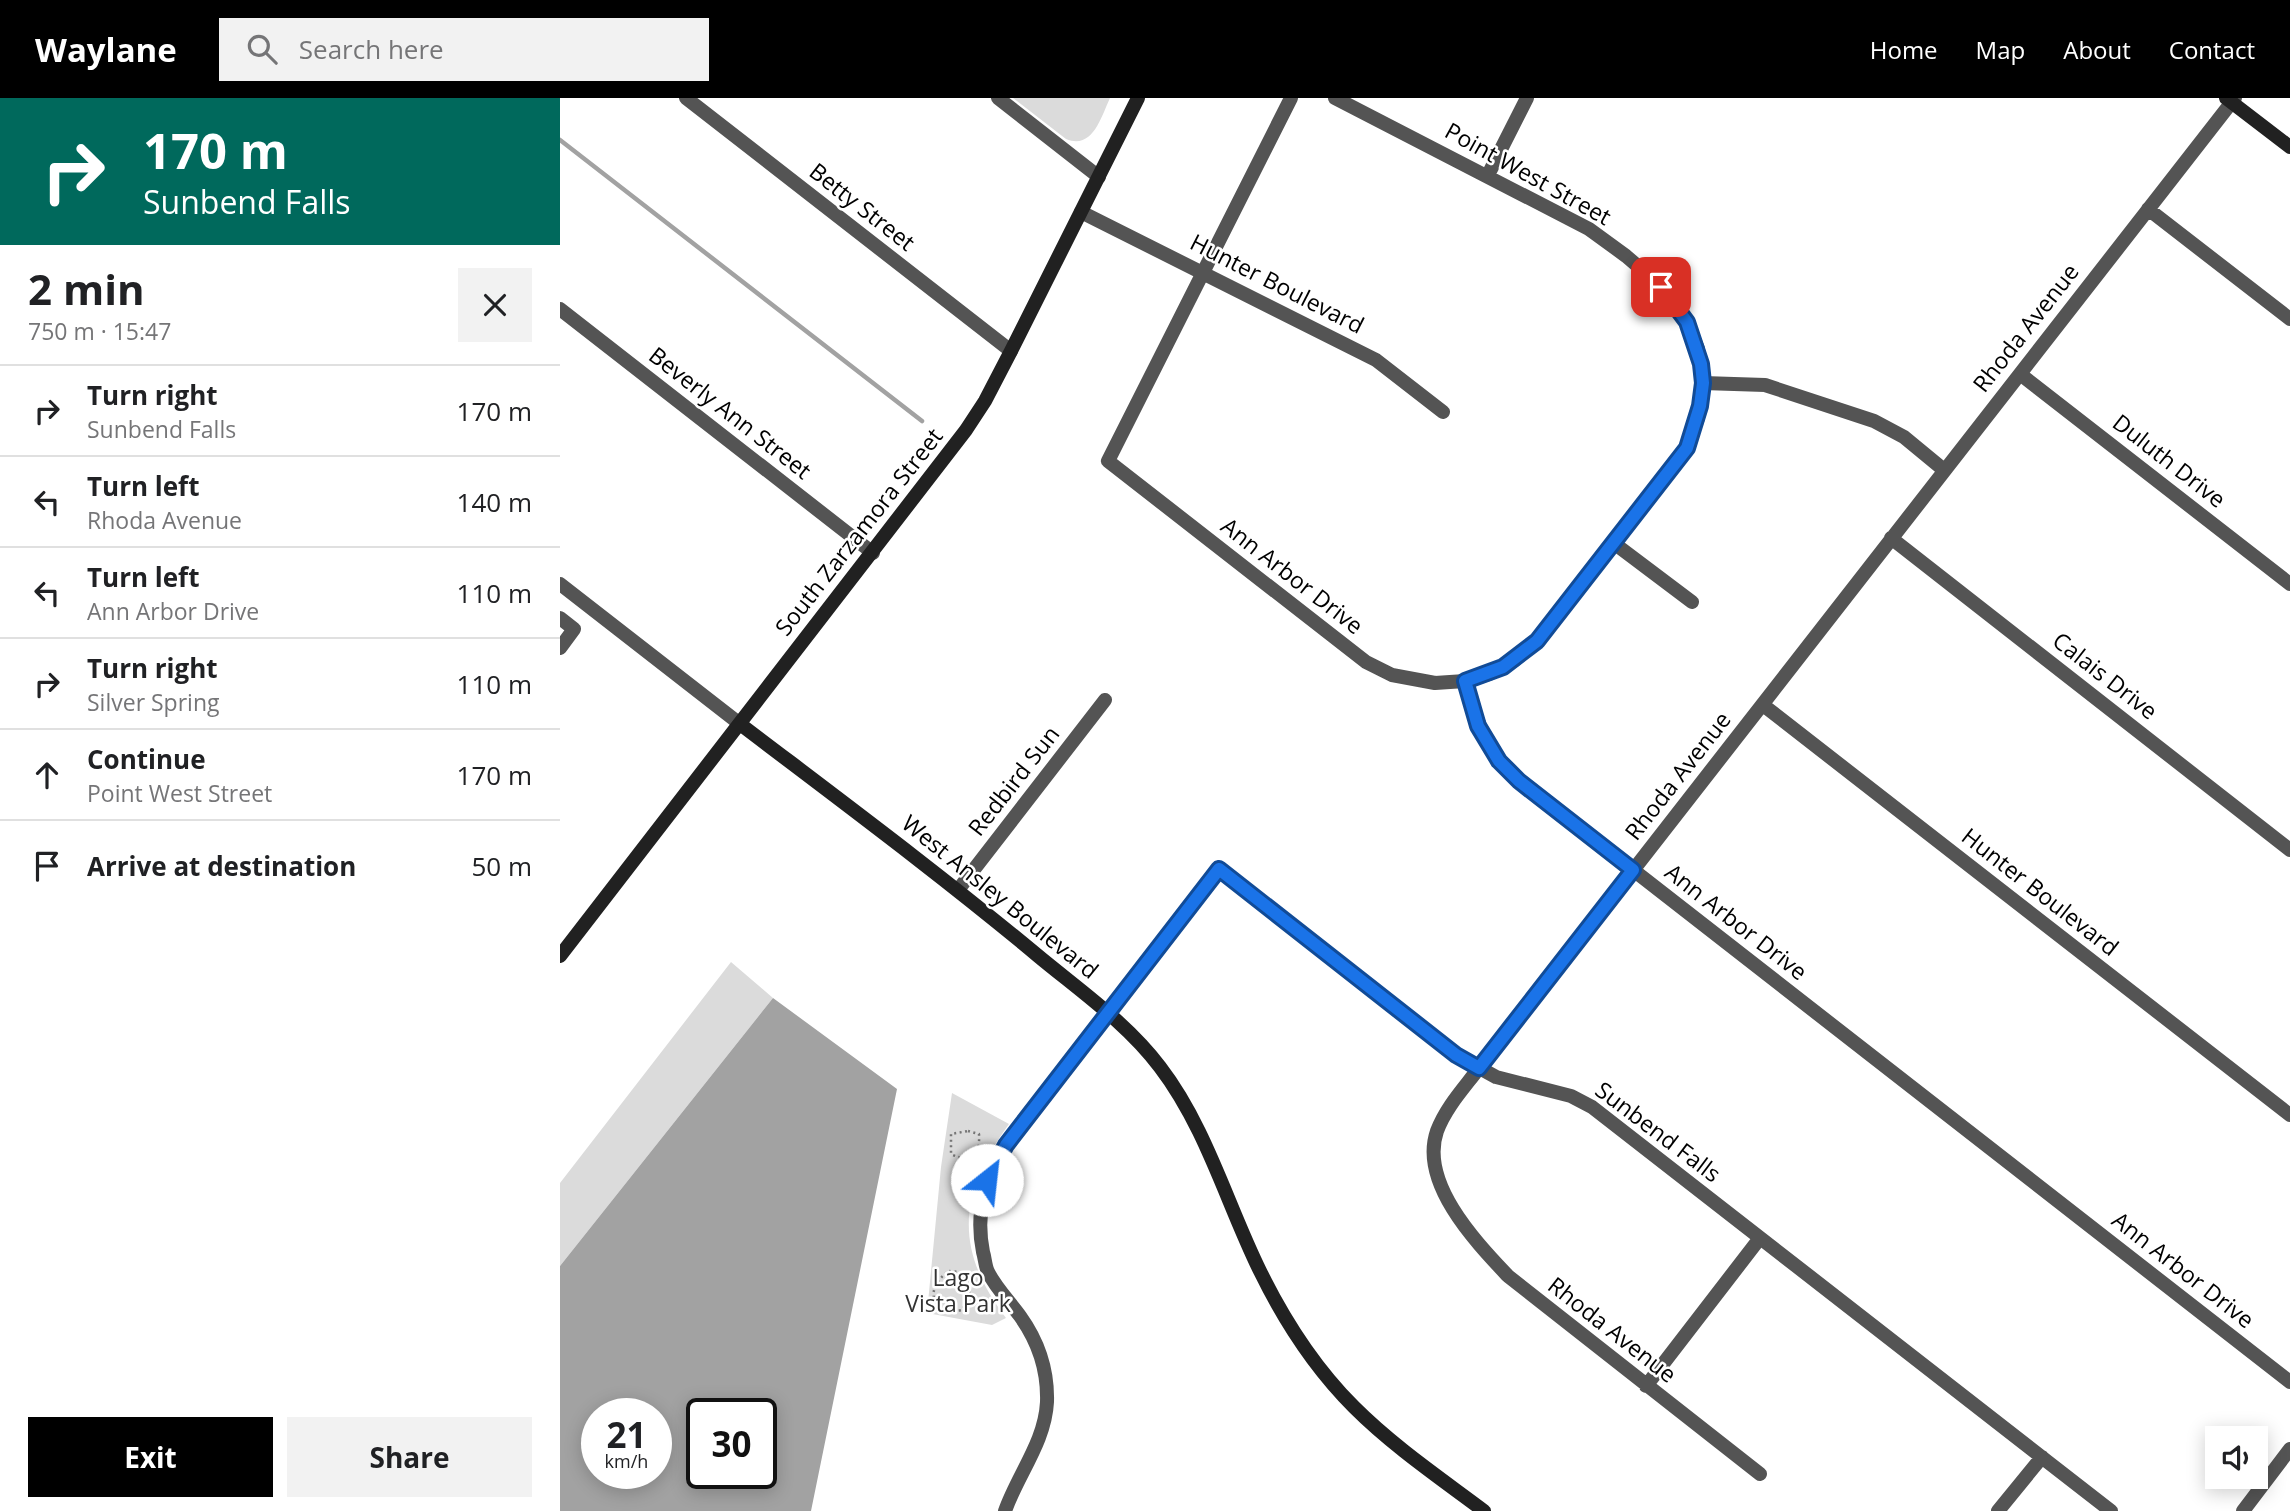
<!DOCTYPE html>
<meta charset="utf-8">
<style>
:root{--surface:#fff;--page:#f2f2f2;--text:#202124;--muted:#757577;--line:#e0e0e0;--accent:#000}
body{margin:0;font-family:"Open Sans",sans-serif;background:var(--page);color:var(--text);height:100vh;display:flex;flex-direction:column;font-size:26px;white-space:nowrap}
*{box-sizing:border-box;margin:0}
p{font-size:23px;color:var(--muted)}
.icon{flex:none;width:38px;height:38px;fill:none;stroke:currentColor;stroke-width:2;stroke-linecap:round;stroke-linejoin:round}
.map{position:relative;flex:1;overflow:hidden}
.drawer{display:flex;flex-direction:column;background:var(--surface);width:560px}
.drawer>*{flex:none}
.guide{background:#00695c;color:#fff;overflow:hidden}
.fabs{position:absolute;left:1645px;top:1328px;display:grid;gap:14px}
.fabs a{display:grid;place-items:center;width:63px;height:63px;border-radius:0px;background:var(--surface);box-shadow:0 4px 18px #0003;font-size:35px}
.speed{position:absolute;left:21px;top:1300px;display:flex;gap:14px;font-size:35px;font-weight:700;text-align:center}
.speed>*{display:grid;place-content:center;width:91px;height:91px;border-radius:50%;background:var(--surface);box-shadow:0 4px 18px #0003;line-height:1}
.speed small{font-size:18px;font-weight:400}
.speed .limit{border:4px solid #111;border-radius:10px;background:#fff;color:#111}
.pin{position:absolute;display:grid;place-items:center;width:60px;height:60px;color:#fff;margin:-30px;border-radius:14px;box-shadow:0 4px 10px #0006}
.me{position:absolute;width:77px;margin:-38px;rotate:29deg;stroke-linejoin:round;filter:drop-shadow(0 0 5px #0008)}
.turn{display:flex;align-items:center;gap:24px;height:147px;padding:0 28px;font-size:32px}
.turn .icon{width:91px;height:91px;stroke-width:2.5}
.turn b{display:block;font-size:49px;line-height:60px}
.round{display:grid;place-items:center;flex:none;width:74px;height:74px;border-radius:0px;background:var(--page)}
.summary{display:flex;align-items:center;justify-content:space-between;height:119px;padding:0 28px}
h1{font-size:42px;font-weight:700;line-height:52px}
.action{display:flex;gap:14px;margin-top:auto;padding:14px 28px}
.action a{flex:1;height:80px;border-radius:0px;background:var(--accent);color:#fff;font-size:28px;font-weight:700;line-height:80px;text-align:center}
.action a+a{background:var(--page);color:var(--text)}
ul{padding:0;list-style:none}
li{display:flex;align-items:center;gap:21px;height:91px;padding:0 28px;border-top:2px solid var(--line)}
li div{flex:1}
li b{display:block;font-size:26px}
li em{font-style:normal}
header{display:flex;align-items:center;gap:42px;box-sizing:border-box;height:98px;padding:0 35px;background:var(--accent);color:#fff}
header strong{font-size:33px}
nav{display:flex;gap:38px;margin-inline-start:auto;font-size:24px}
.search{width:490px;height:63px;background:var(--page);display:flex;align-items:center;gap:18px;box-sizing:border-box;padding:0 24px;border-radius:0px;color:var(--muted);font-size:26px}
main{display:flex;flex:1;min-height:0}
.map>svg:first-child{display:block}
.green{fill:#dbdbdb}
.water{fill:#a2a2a2;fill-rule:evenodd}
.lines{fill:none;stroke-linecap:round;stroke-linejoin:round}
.stream{stroke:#a2a2a2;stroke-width:4.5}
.path{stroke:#767676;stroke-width:2.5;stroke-dasharray:2 3.5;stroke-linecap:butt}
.street{stroke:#545454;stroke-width:14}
.secondary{stroke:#212121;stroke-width:14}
.route-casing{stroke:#114b97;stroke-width:18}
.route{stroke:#1a73e8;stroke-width:12}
.labels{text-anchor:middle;stroke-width:5;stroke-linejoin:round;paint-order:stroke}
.street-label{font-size:23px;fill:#000;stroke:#fff}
.park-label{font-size:23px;fill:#323232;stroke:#fff}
</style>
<header>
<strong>Waylane</strong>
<div class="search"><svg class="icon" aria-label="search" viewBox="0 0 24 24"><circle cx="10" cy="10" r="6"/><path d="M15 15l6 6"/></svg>Search here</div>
<nav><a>Home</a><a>Map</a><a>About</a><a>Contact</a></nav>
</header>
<main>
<section class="drawer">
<div class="guide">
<div class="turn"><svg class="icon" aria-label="right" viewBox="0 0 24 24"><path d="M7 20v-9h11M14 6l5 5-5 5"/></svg><div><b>170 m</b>Sunbend Falls</div></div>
</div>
<div class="summary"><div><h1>2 min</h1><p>750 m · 15:47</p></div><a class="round"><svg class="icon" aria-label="close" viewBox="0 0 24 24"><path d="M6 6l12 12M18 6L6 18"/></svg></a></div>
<ul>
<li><svg class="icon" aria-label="right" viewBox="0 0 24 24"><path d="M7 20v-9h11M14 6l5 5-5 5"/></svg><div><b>Turn right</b><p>Sunbend Falls</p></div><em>170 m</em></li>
<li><svg class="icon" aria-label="left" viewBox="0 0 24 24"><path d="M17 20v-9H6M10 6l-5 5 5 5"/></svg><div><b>Turn left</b><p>Rhoda Avenue</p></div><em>140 m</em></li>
<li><svg class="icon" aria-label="left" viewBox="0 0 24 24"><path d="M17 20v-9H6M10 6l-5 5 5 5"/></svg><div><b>Turn left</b><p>Ann Arbor Drive</p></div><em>110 m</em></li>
<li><svg class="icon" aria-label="right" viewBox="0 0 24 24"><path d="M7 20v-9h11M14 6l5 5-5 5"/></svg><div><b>Turn right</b><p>Silver Spring</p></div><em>110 m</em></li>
<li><svg class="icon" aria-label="ahead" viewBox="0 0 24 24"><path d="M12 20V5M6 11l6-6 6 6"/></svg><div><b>Continue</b><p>Point West Street</p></div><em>170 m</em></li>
<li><svg class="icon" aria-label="arrive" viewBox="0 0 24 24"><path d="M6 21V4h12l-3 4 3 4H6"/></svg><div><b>Arrive at destination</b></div><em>50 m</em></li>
</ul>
<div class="action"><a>Exit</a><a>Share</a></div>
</section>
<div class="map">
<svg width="1730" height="1413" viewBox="0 0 1730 1413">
<rect width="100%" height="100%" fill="#fff"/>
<path class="green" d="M 453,0 L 550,0 C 541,19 533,52 506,41 Z
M 171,864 L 213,900 L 0,1168 L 0,1085 Z
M 392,995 L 449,1026 C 399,1095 393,1150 446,1220 L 432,1227 L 367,1215 L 381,1069 Z"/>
<path class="water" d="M 213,900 L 337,991 L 251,1413 L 0,1413 L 0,1168 ZM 37,1316 L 96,1316 L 96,1376 L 37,1376 ZM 142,1316 L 201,1316 L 201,1376 L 142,1376 Z"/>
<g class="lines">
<path class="stream" d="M 0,42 L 362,323"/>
<path class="path" d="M 408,1033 L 419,1036 C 420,1058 414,1067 391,1056 L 391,1036 Z
M 389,1173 L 398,1174 L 407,1181 L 410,1199 L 402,1212 C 370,1217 364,1190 389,1173 Z"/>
<path class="street" d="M 126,0 L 451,253
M 438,0 L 539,79
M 731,0 L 548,363 L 806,564 L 832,577 L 875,585 L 905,583 L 929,576 L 955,562 L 977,543 L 1127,350 L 1138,320 L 1143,285 L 1138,251 L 1127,224 L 1102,189 L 1066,158 L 1029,131 L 775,0
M 928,77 L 967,0
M 1588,111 L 1730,221
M 521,114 L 816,262 L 883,314
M 0,211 L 313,455
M 1460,276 L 1730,486
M 1143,285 L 1205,287 L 1314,323 L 1344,339 L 1384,372
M 1331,440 L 1730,752
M 1055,446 L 1132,504
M 0,486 L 180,626
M 0,520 L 14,531 L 0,550
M 905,583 C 916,622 927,655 959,683 L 1730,1284
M 1203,607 L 1730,1017
M 398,792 L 545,602
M 1086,1288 L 1200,1140
M 1200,1376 L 948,1178 C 916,1144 859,1085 877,1033 C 886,1009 904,990 919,970 L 1675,0
M 445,1413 C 458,1376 485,1344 487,1304 C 488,1272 478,1243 460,1218 C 450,1204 436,1190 428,1174 C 425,1168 425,1160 423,1154 C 415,1114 425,1080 446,1047 L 659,771 L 896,957 L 936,979 L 1011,998 L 1032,1009 L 1551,1413
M 1438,1413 L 1482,1359
M 1683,1413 L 1730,1351"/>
<path class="secondary" d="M 1666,0 L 1730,49
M 180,626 C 280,702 381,777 477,857 C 519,892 567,925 600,969 C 646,1029 667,1106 700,1173 C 724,1222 755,1270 794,1309 C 833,1348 880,1380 924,1413
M 0,858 L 406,332 L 425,303 L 451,253 L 578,0"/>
</g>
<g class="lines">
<g class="route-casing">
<path id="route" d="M 427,1082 L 446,1047 L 659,771 L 896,957 L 919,970 L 1073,772 L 959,683 L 939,663 L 918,628 L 905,583 L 943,569 L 977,543 L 1127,350 L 1140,308 L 1143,285 L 1141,266 L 1127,224 L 1101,189"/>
</g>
<use href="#route" class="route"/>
</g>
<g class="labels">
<g class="street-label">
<text transform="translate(968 76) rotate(29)" y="8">Point West Street</text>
<text transform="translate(302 109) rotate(38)" y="8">Betty Street</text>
<text transform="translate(717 186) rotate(27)" y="8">Hunter Boulevard</text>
<text transform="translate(1466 230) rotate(-52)" y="8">Rhoda Avenue</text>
<text transform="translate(170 315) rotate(38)" y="8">Beverly Ann Street</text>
<text transform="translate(1609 363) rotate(38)" y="8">Duluth Drive</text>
<text transform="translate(299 434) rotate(-52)" y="8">South Zarzamora Street</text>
<text transform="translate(732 478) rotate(38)" y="8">Ann Arbor Drive</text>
<text transform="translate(1545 578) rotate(38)" y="8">Calais Drive</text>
<text transform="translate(1118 678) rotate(-52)" y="8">Rhoda Avenue</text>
<text transform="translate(454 683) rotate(-52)" y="8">Redbird Sun</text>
<text transform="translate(1480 794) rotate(38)" y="8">Hunter Boulevard</text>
<text transform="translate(440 799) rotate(39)" y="8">West Ansley Boulevard</text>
<text transform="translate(1176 824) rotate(38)" y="8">Ann Arbor Drive</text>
<text transform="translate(1098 1034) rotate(37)" y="8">Sunbend Falls</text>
<text transform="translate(1623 1172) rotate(38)" y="8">Ann Arbor Drive</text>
<text transform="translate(1052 1232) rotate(38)" y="8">Rhoda Avenue</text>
</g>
<g class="park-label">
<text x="398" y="1188">Lago<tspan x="398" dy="26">Vista Park</tspan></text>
</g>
</g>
</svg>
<div class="fabs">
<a><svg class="icon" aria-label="sound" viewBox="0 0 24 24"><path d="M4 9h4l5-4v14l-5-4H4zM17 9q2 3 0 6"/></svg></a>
</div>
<div class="speed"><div>21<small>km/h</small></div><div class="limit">30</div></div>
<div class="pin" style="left:1101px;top:189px;background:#d93025"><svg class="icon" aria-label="arrive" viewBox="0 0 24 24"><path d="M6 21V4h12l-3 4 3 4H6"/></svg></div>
<svg class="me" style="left:427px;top:1082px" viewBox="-20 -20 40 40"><circle r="19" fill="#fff"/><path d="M0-13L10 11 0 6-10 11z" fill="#1a73e8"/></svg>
</div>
</main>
